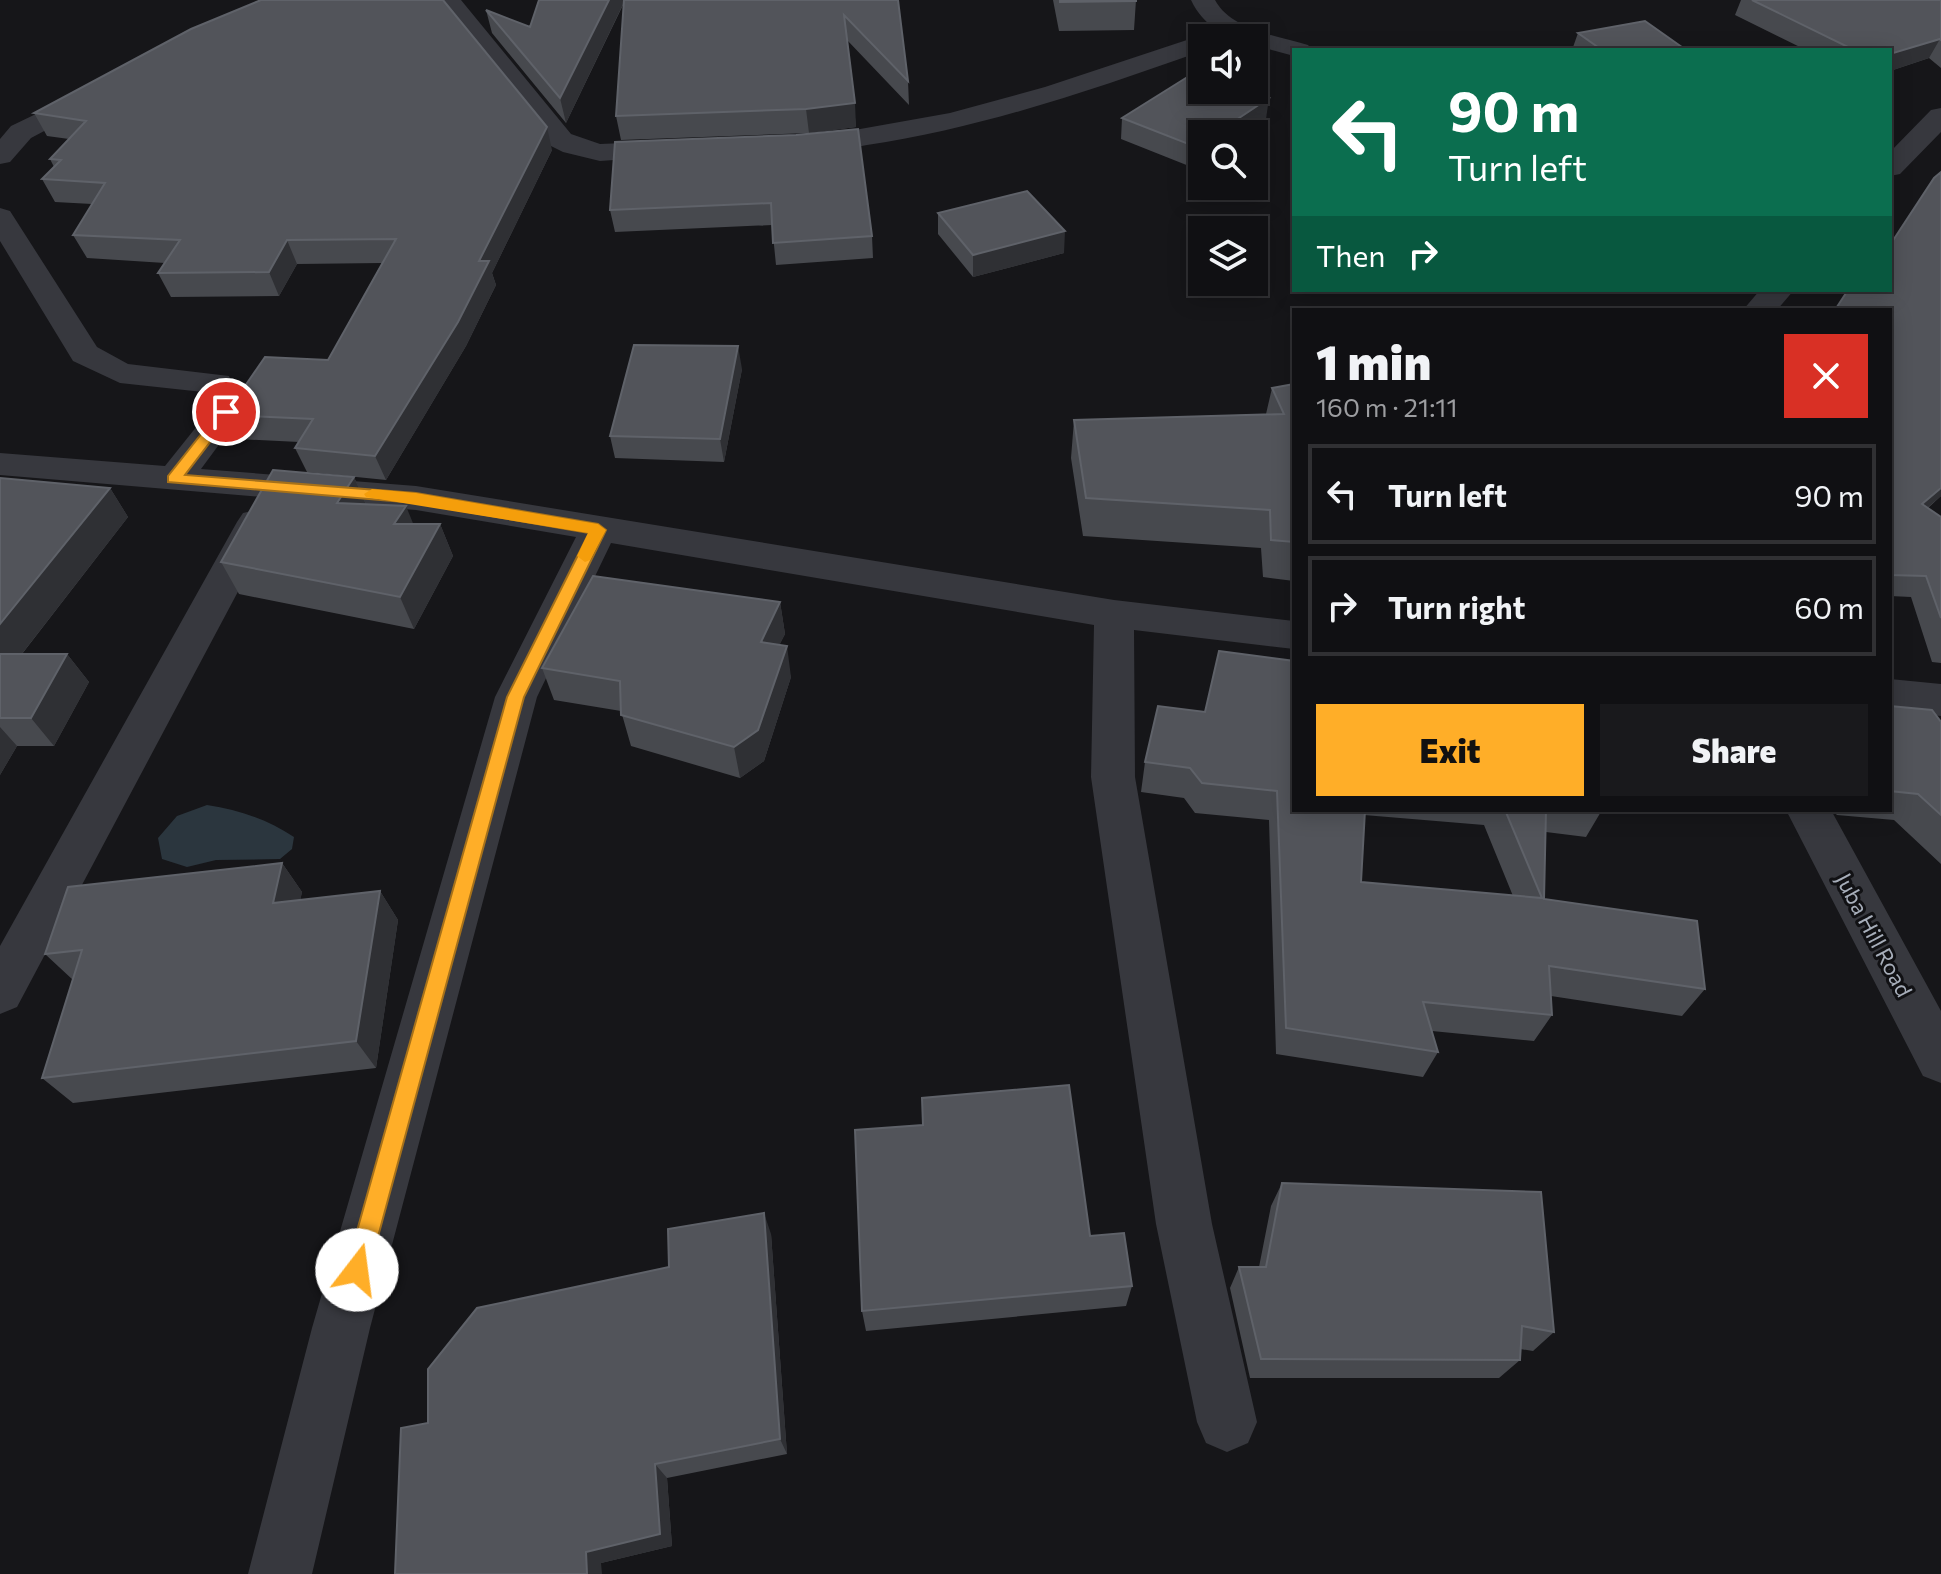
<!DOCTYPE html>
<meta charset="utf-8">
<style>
:root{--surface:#101013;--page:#19191c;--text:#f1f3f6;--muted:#9c9da0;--line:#303033;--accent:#ffae28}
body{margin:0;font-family:Commissioner,sans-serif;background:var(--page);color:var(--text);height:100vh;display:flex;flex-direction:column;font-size:30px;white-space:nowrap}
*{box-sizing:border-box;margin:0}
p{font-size:26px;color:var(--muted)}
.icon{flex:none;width:44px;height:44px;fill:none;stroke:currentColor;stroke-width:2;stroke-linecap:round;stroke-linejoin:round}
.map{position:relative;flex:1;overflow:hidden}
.panel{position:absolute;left:1292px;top:308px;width:600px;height:504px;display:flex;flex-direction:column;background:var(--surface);border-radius:0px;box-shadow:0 4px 20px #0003,0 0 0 2px var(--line)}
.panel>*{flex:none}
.banner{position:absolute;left:1292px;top:48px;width:600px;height:244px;border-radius:0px;box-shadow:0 4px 20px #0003,0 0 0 2px var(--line);background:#0b6e4f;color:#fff;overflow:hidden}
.tools{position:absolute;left:1188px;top:24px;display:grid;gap:16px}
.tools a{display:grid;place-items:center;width:80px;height:80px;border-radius:0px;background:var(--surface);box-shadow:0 4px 20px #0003,0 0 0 2px var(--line);font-size:40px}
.pin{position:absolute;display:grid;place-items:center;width:68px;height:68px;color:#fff;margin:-34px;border:4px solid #fff;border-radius:50%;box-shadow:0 2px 8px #0007}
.me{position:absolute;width:88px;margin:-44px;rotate:15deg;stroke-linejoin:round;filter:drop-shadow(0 0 6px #0008)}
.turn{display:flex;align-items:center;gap:28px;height:168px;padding:0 24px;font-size:36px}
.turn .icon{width:104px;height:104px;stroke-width:2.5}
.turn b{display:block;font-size:56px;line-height:68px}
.then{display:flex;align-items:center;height:76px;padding:0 24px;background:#0003;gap:16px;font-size:30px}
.round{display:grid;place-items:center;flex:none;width:84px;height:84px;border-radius:0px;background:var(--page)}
.summary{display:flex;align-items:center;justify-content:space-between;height:136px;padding:0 24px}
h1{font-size:48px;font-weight:800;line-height:60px}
.primary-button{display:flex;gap:16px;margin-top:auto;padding:16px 24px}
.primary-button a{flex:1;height:92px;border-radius:0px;background:var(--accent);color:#111;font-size:32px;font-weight:800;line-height:92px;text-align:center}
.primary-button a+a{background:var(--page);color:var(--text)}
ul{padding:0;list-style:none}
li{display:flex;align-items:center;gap:24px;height:100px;margin:0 16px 12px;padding:0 8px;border:4px solid var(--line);border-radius:0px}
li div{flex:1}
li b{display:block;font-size:30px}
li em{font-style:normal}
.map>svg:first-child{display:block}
.water{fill:#2b363e}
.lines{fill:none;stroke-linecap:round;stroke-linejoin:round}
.minor{fill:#37383e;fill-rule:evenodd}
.wall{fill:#47494e;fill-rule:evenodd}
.shaded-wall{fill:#2f3034}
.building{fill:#52545a;stroke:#5f6269;stroke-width:2}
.route{fill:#ffae28;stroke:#a6711a;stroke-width:2}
.slow{fill:#f59e0b}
.labels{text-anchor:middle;stroke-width:6;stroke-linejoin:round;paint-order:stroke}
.street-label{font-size:22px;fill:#a7aeba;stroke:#111114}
</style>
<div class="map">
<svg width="1941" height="1574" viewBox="0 0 1941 1574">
<rect width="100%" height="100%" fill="#161619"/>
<path class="water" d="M 207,805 C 239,810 267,819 294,837 L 292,849 L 280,859 L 216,860 L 187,867 L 162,859 L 158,838 L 177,816 Z"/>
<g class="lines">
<path class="minor" d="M 436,0 L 461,0 L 571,134 L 600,144 L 674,141 L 684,143 L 688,149 L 684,155 L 600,161 L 563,152 L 551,146 Z
M 1191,0 L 1215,0 C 1231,30 1278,36 1308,45 L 1312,50 L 1294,50 L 1294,56 L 1254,45 L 1254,38 C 1225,38 1204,27 1191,0 Z
M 1202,35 L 1211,38 L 1202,38 L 1202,51 C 1092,90 982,128 867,145 C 843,149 812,156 788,150 L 784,144 L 788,138 L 798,136 L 849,131 L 950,113 L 1045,87 Z
M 90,88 L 99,90 L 103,96 L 99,102 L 31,138 L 10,162 L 0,164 L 0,139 L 11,126 Z
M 1941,108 L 1941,132 L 1900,174 L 1890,176 L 1890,152 L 1931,110 Z
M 0,208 L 10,211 L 97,347 L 128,364 L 229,376 L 243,412 L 201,469 L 416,486 L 1114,600 L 1294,621 L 1294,649 L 1134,630 L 1135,777 L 1212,1224 L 1257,1422 L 1248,1443 L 1227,1452 L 1206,1443 L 1197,1422 L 1156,1224 L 1091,777 L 1094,625 L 611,543 L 537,697 L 370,1328 L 312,1574 L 248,1574 L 312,1328 L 495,697 L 576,537 L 416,510 L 0,475 L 0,453 L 165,466 L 209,411 L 203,392 L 120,383 L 73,361 L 0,241 Z
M 1760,290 L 1794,290 L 1777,310 L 1743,310 Z
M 256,510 L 269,513 L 275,522 L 17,1007 L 0,1014 L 0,946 L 237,522 L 243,513 Z
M 1890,679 L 1941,684 L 1941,716 L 1890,711 Z
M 1786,810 L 1831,810 L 1941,1011 L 1941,1083 L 1923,1076 Z"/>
</g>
<path class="wall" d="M 539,0 L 898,0 L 908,81 L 909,105 L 847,40 L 856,127 L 809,133 L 621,140 L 616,116 L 624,3 L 566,123 L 492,33 L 486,10 L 530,27 Z
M 1053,0 L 1136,0 L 1134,30 L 1059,31 Z
M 1741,0 L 1941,0 L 1941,68 L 1929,58 L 1890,71 L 1890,50 L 1806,50 L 1735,15 Z
M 1578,33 L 1686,50 L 1572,50 Z
M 34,113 L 552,150 L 492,273 L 496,285 L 466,346 L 386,480 L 307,472 L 295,448 L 299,442 L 238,439 L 225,415 L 328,360 L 382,263 L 297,264 L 279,296 L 171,297 L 158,273 L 165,263 L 87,258 L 73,235 L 92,204 L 55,202 L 42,179 L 54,167 L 50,159 L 69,139 L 47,136 Z
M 1122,118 L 1266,119 L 1243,134 L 1202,134 L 1202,162 L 1194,168 L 1121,139 Z
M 615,142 L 872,236 L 873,258 L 776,265 L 772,225 L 615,232 L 610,210 Z
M 1941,172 L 1941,496 L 1928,508 L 1941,517 L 1941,663 L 1932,662 L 1911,597 L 1890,596 L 1890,290 Z
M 938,213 L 1064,253 L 973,277 L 938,234 Z
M 742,369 L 724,462 L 615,458 L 610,436 Z
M 1294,384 L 1294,581 L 1263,577 L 1261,548 L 1083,536 L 1071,458 L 1074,420 L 1266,414 L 1272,388 Z
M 354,477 L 366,504 L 413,524 L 440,524 L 453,556 L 414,629 L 239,594 L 221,562 Z
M 0,478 L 110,488 L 128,517 L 22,654 L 67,654 L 89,682 L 54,746 L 17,746 L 0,775 Z
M 780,602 L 785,634 L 779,645 L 791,677 L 764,761 L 740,778 L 631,746 L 621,711 L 554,700 L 542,668 Z
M 1890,706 L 1941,722 L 1941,864 L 1894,820 L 1837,815 L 1832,810 L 1890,810 Z
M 1205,712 L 1294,810 L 1602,810 L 1586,837 L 1546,832 L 1544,899 L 1705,989 L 1682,1016 L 1551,996 L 1552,1015 L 1534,1041 L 1432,1031 L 1438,1052 L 1423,1077 L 1276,1054 L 1269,820 L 1195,813 L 1184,798 L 1141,792 L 1145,762 ZM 1364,815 L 1484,825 L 1513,896 L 1361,882 Z
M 282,863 L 302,892 L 300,900 L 380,891 L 398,920 L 376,1068 L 73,1103 L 42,1078 L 73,980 L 45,954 Z
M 1282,1183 L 1554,1332 L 1533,1351 L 1520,1349 L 1520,1360 L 1499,1378 L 1250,1378 L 1230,1288 L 1239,1267 L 1259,1267 L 1271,1206 Z
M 771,1234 L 787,1454 L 667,1478 L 672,1546 L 601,1563 L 428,1423 L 669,1267 Z
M 1132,1286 L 1126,1306 L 866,1331 L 862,1311 Z"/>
<path class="shaded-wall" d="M 609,0 L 625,0 L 566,123 L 560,98 Z
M 1940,39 L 1929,58 L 1890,71 L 1890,54 Z
M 1269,98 L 1266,119 L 1243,134 L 1215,134 Z
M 855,103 L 856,127 L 809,133 L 806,109 Z
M 547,127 L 552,150 L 492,273 L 496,285 L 466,346 L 386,480 L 375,456 Z
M 1202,143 L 1202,162 L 1194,168 L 1196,147 Z
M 1065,231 L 1064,253 L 973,277 L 973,255 Z
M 287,240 L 297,264 L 279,296 L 269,272 Z
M 738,346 L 742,369 L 724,462 L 720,439 Z
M 354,477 L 368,509 L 337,503 Z
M 110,488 L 128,517 L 0,682 L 0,624 Z
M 1941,488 L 1941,496 L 1907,525 L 1922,504 Z
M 406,506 L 419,538 L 394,524 Z
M 440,524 L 453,556 L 414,629 L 400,597 Z
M 780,602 L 785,634 L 766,673 L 761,642 Z
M 787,646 L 791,677 L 764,761 L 740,778 L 734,747 Z
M 67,654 L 89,682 L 54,746 L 31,718 Z
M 0,727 L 17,746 L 0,775 Z
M 282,863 L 302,892 L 294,932 L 273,903 Z
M 380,891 L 398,920 L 376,1068 L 356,1041 Z
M 764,1213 L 771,1234 L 787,1454 L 780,1439 Z
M 655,1464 L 667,1478 L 672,1546 L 601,1563 L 602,1574 L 587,1574 L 586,1552 Z"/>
<path class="building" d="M 261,0 L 443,0 L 547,127 L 479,261 L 489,261 L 458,322 L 375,456 L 295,448 L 313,419 L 225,415 L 265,357 L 328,360 L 396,239 L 287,240 L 269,272 L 158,273 L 180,240 L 73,235 L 105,183 L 42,179 L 61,160 L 50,159 L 86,121 L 34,113 L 191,29 Z
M 539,0 L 609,0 L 560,98 L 486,10 L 530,27 Z
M 624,0 L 898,0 L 908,81 L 844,15 L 855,103 L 806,109 L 616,116 Z
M 1060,0 L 1136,0 L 1136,1 L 1060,2 Z
M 1752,0 L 1941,0 L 1941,40 L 1940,39 L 1890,54 L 1890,50 L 1854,50 Z
M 1645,21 L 1686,50 L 1602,50 L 1578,33 Z
M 1197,71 L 1202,73 L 1202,90 L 1248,90 L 1269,98 L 1215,134 L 1202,134 L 1202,143 L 1196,147 L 1122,118 Z
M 858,129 L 872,236 L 773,243 L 771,203 L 610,210 L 615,142 L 796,135 Z
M 1941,172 L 1941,488 L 1922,504 L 1941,517 L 1941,618 L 1926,576 L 1890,575 L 1890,310 L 1835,310 L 1848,290 L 1890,290 L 1890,245 L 1934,178 Z
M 1027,191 L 1065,231 L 973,255 L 938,213 Z
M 634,345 L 738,346 L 720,439 L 610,436 Z
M 1294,384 L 1294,542 L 1271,540 L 1270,510 L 1086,498 L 1074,420 L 1284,414 L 1272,388 Z
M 273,470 L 354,477 L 337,503 L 406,506 L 394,524 L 440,524 L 400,597 L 221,562 Z
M 0,478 L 110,488 L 0,624 Z
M 593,576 L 780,602 L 761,642 L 787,646 L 758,730 L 734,747 L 621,715 L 620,681 L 542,668 Z
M 1219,651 L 1294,661 L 1294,810 L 1365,810 L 1361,882 L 1542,898 L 1505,810 L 1546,810 L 1544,899 L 1697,921 L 1705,989 L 1549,966 L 1552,1015 L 1423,1002 L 1438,1052 L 1286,1028 L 1277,791 L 1202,783 L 1190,768 L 1145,762 L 1158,706 L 1205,712 Z
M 0,654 L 67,654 L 31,718 L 0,718 Z
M 1890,706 L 1932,710 L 1941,722 L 1941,815 L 1918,794 L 1890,791 Z
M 282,863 L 273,903 L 380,891 L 356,1041 L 42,1078 L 82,950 L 45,954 L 68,887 Z
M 1069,1085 L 1090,1236 L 1124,1233 L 1132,1286 L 862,1311 L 855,1130 L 923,1125 L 922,1098 Z
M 1282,1183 L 1541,1192 L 1554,1332 L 1522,1326 L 1520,1360 L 1261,1359 L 1239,1267 L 1266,1267 Z
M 764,1213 L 780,1439 L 655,1464 L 660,1534 L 586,1552 L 587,1574 L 395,1574 L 401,1428 L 428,1423 L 428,1369 L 477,1308 L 669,1267 L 668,1229 Z"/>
<path class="route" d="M 226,408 L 233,412 L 185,475 L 416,493 L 598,524 L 606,530 L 524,697 L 369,1270 L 366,1279 L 357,1282 L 349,1279 L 346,1270 L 507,697 L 589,533 L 416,503 L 168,482 L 168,476 L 221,409 Z"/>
<path class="slow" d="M 372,489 L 416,493 L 598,524 L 606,530 L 590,560 L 585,562 L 577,556 L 588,533 L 366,497 L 364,494 Z"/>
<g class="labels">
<g class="street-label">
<text transform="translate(1874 935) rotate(62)" y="8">Juba Hill Road</text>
</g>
</g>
</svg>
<div class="tools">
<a><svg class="icon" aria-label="sound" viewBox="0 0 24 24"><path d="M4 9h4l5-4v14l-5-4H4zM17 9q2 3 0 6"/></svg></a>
<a><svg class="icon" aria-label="search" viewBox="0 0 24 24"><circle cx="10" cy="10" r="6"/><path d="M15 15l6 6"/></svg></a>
<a><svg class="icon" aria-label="layers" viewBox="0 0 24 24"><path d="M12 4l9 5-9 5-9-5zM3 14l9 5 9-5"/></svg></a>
</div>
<div class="pin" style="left:226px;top:412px;background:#d93025"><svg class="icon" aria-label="arrive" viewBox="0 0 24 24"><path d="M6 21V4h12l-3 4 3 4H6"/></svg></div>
<svg class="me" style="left:357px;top:1270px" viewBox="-20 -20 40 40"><circle r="19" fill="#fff"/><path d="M0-13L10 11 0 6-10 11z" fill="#ffae28"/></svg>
<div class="banner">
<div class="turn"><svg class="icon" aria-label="left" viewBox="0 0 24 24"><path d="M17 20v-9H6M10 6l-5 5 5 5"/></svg><div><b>90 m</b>Turn left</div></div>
<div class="then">Then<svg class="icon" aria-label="right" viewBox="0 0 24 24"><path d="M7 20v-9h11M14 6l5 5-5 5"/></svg></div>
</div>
<section class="panel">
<div class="summary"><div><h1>1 min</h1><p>160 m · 21:11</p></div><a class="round" style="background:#d93025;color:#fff"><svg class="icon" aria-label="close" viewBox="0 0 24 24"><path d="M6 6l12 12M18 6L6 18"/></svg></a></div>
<ul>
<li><svg class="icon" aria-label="left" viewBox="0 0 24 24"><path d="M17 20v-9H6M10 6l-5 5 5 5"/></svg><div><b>Turn left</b></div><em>90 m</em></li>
<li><svg class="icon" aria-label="right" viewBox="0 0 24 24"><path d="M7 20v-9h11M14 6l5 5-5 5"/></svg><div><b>Turn right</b></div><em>60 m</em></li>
</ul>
<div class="primary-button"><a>Exit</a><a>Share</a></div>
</section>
</div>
